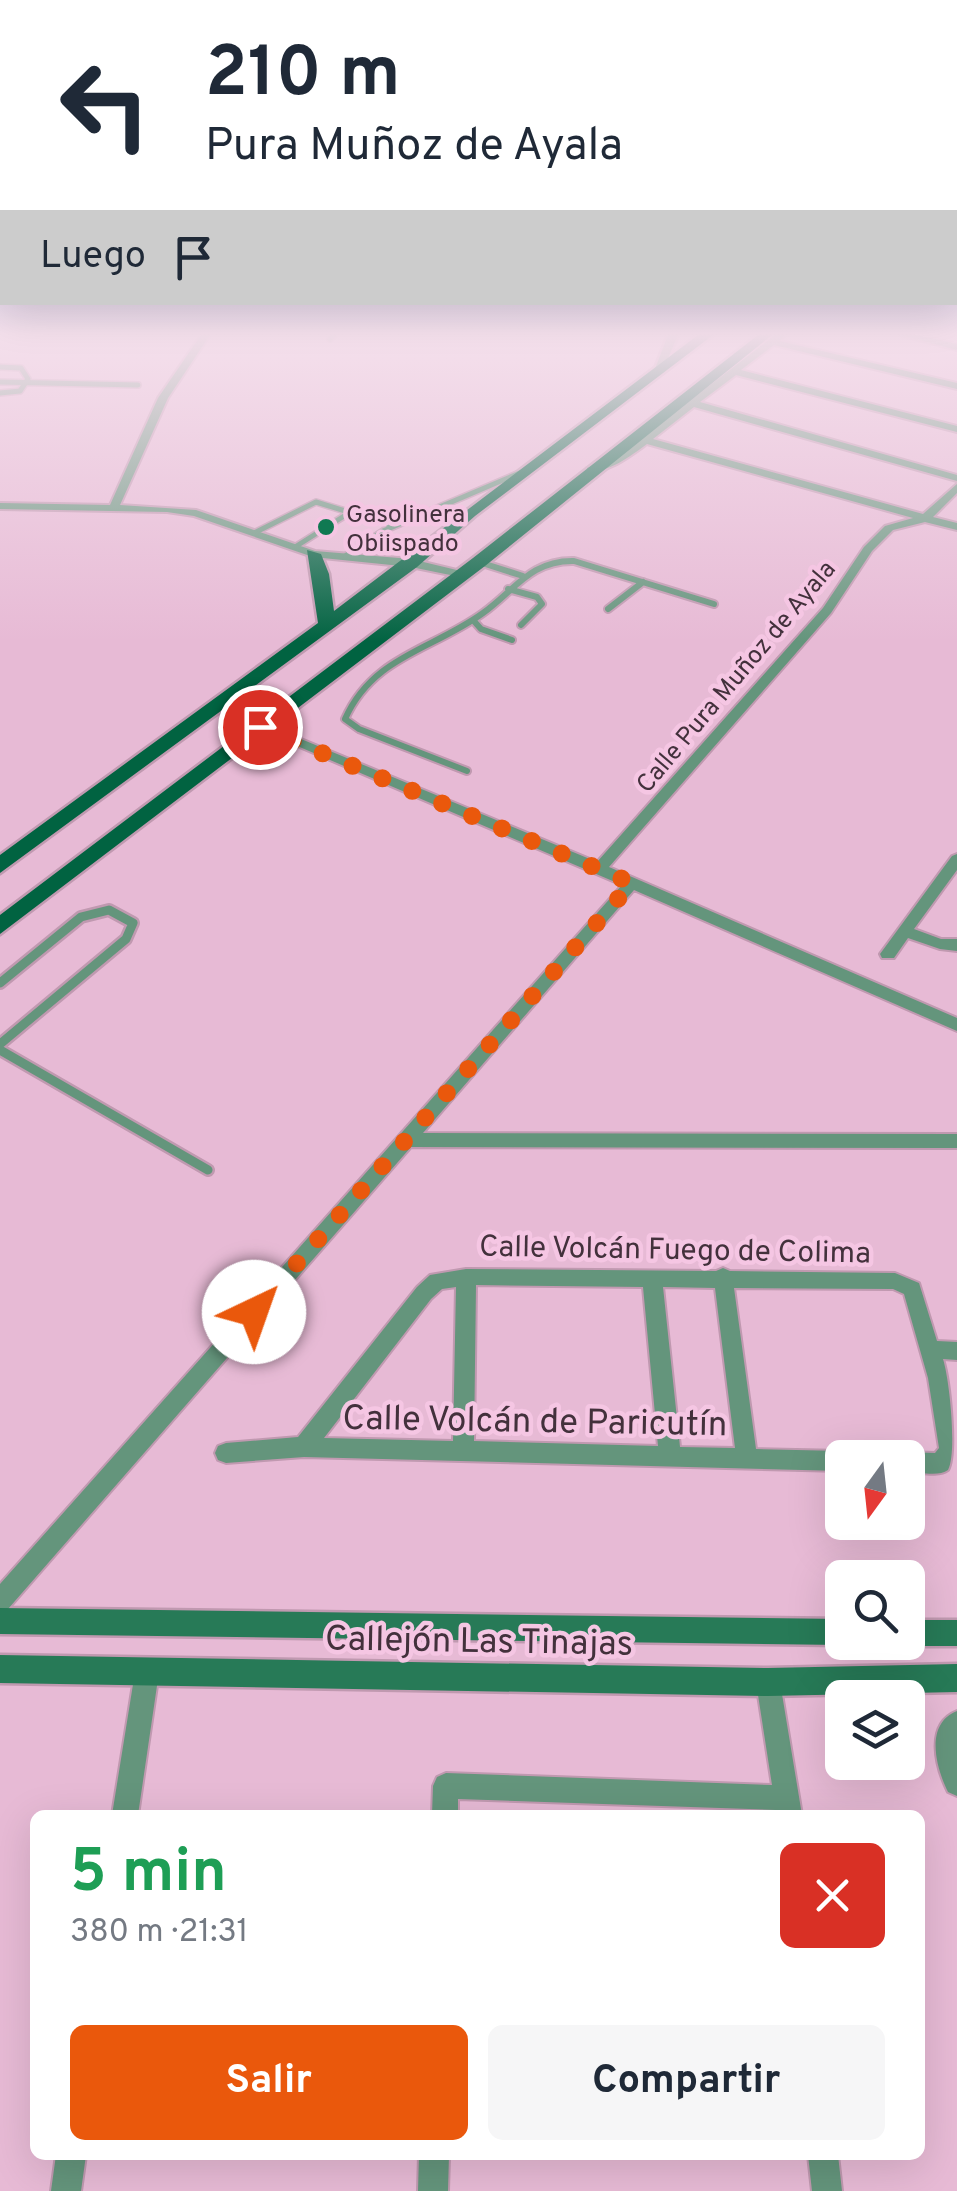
<!DOCTYPE html>
<html lang="es">
<meta charset="utf-8">
<style>
:root{--surface:#fff;--page:#f6f6f7;--text:#1f2937;--muted:#747a83;--accent:#ea580c}
body{margin:0;font-family:Overpass,sans-serif;background:var(--page);color:var(--text);height:100vh;display:flex;flex-direction:column;font-size:38px;white-space:nowrap}
*{box-sizing:border-box;margin:0}
p{font-size:32px;color:var(--muted)}
.icon{flex:none;width:55px;height:55px;fill:none;stroke:currentColor;stroke-width:2;stroke-linecap:round;stroke-linejoin:round}
.map{position:relative;flex:1;overflow:hidden}
.sheet{position:absolute;left:30px;top:1810px;width:895px;height:350px;display:flex;flex-direction:column;background:var(--surface);border-radius:15px;box-shadow:0 10px 40px #0002}
.sheet>*{flex:none}
.top-card{position:absolute;left:0px;top:0px;width:958px;height:305px;box-shadow:0 10px 40px #0002;background:#fff;color:var(--text);overflow:hidden}
.needle{width:65px;rotate:195deg}
.controls{position:absolute;left:825px;top:1440px;display:grid;gap:20px}
.controls a{display:grid;place-items:center;width:100px;height:100px;border-radius:15px;background:var(--surface);box-shadow:0 10px 40px #0002;font-size:50px}
.pin{position:absolute;display:grid;place-items:center;width:85px;height:85px;color:#fff;margin:-42px;border:5px solid #fff;border-radius:50%;box-shadow:0 2px 10px #0007}
.me{position:absolute;width:110px;margin:-55px;rotate:42deg;stroke-linejoin:round;filter:drop-shadow(0 0 8px #0008)}
.turn{display:flex;align-items:center;gap:35px;height:210px;padding:0 40px;font-size:45px}
.turn .icon{width:130px;height:130px;stroke-width:2.5}
.turn b{display:block;font-size:70px;line-height:85px}
.then{display:flex;align-items:center;height:95px;padding:0 40px;background:#0003;gap:20px;font-size:38px}
.round{display:grid;place-items:center;flex:none;width:105px;height:105px;border-radius:15px;background:var(--page)}
.headline{display:flex;align-items:center;justify-content:space-between;height:170px;padding:0 40px}
h1{font-size:60px;font-weight:700;line-height:75px;color:#1e9e55}
.cta{display:flex;gap:20px;margin-top:auto;padding:20px 40px}
.cta a{flex:1;height:115px;border-radius:15px;background:var(--accent);color:#fff;font-size:40px;font-weight:700;line-height:115px;text-align:center}
.cta a+a{background:var(--page);color:var(--text)}
.map>svg:first-child{display:block}
.lines{fill:none;stroke-linecap:round;stroke-linejoin:round}
.service-far2-casing{stroke:#c099b0;stroke-width:8}
.service-far1-casing{stroke:#c099b0;stroke-width:10}
.service-casing{stroke:#c099b0;stroke-width:14}
.minor-casing{stroke:#c099b0;stroke-width:4}
.tertiary-casing{stroke:#c099b0;stroke-width:5}
.secondary-casing{stroke:#c099b0;stroke-width:5}
.primary-casing{stroke:#c099b0;stroke-width:5}
.service-far2{stroke:#64957c;stroke-width:5}
.service-far1{stroke:#64957c;stroke-width:6}
.service{stroke:#64957c;stroke-width:9}
.minor{fill:#64957c;fill-rule:evenodd}
.tertiary{fill:#64957c;fill-rule:evenodd}
.secondary{fill:#277a57;fill-rule:evenodd}
.primary{fill:#016341;fill-rule:evenodd}
.route{stroke:#ea580c;stroke-width:18;stroke-dasharray:0 32.4}
.poi-dot{fill:#107952;stroke:#f5c6e3;stroke-width:4}
.labels{text-anchor:middle;stroke-width:9;stroke-linejoin:round;paint-order:stroke}
.far-poi-label{font-size:25px;fill:#43313c;stroke:#f5c6e3;text-anchor:start}
.far-street-label{font-size:25px;fill:#43313c;stroke:#f5c6e3}
.street-label{font-size:30px;fill:#43313c;stroke:#f5c6e3}
.near-street-label{font-size:35px;fill:#43313c;stroke:#f5c6e3}
</style>
<div class="map">
<svg width="957" height="2191" viewBox="0 0 957 2191">
<rect width="100%" height="100%" fill="#e7bad5"/>
<g class="lines">
<g class="service-far2-casing">
<path id="service-far2" d="M 330,339 L 334,335
M 0,367 L 21,368 L 28,379 L 20,391 L 0,393
M 0,382 L 138,385
M 254,533 L 316,502 L 394,526
M 295,547 L 352,511
M 345,556 L 383,531 L 522,472"/>
</g>
<g class="service-far1-casing">
<path id="service-far1" d="M 479,562 L 523,576
M 508,589 L 537,597 L 542,604 L 521,625
M 608,609 L 643,582
M 473,620 L 481,629 L 512,640
M 467,771 L 359,729 L 345,719 C 373,656 432,650 483,613 C 515,590 531,560 574,561 L 714,604"/>
</g>
<g class="service-casing">
<path id="service" d="M 0,983 L 81,917 L 109,910 L 133,923 L 126,939 L 0,1044
M 0,1050 L 208,1170"/>
</g>
<g class="minor-casing">
<path id="minor" d="M 201,335 L 210,335 L 168,398 L 120,505 L 196,510 L 315,551 L 411,559 L 465,572 L 465,578 L 411,567 L 313,557 L 194,516 L 167,512 L 0,509 L 0,503 L 110,505 L 158,398 Z
M 775,335 L 785,335 L 780,341 L 957,383 L 957,389 L 774,345 L 741,370 L 957,426 L 957,432 L 736,375 L 700,402 L 957,475 L 957,481 L 694,407 L 653,439 L 923,514 L 957,484 L 957,493 L 933,517 L 957,523 L 957,530 L 925,522 L 893,530 L 872,551 L 831,613 L 609,867 L 957,1018 L 957,1031 L 634,890 L 423,1133 L 957,1134 L 957,1148 L 411,1147 L 8,1609 L 0,1613 L 0,1584 L 622,885 L 253,727 L 255,724 L 265,724 L 597,862 L 823,608 L 864,547 L 885,526 L 913,518 L 647,444 C 629,457 610,472 587,472 L 587,468 L 618,456 Z
M 900,335 L 917,335 L 957,344 L 957,350 Z
M 957,854 L 957,870 L 914,929 L 941,939 L 957,939 L 957,951 L 940,949 L 908,938 L 894,958 L 882,958 L 880,954 L 952,856 Z
M 723,1268 L 730,1271 L 895,1273 L 919,1283 L 937,1341 L 957,1342 L 957,1360 L 943,1359 C 950,1382 957,1454 948,1470 C 939,1477 919,1472 908,1472 L 908,1458 L 899,1458 L 908,1452 L 935,1453 L 939,1448 L 928,1378 L 904,1294 L 893,1289 L 734,1288 L 756,1449 L 842,1451 L 851,1458 L 842,1458 L 842,1471 L 304,1457 L 226,1463 L 218,1460 L 215,1453 L 218,1446 L 226,1443 L 298,1437 L 417,1287 L 430,1275 L 466,1269 L 716,1271 ZM 476,1285 L 643,1287 L 658,1446 L 474,1441 ZM 456,1287 L 453,1441 L 324,1438 L 431,1299 L 442,1289 ZM 663,1287 L 715,1288 L 735,1448 L 680,1447 Z
M 147,1660 L 155,1664 L 159,1672 L 138,1815 L 112,1815 L 135,1672 L 139,1664 Z
M 768,1670 L 776,1674 L 780,1682 L 802,1815 L 776,1815 L 776,1810 L 458,1799 L 458,1815 L 432,1815 L 433,1786 L 437,1777 L 446,1773 L 772,1785 L 756,1682 L 760,1674 Z
M 957,1711 L 957,1796 L 948,1792 C 936,1768 924,1724 957,1711 Z
M 56,2155 L 86,2155 L 81,2191 L 51,2191 Z
M 419,2155 L 449,2155 L 448,2191 L 418,2191 Z
M 808,2155 L 838,2155 L 842,2191 L 812,2191 Z"/>
</g>
<g class="tertiary-casing">
<path id="tertiary" d="M 668,335 L 678,335 L 662,372 L 653,374 Z"/>
</g>
<g class="secondary-casing">
<path id="secondary" d="M 0,1608 L 842,1619 L 842,1642 L 849,1642 L 842,1645 L 0,1634 Z
M 908,1620 L 957,1620 L 957,1646 L 908,1646 L 899,1642 L 908,1642 Z
M 0,1655 L 768,1668 L 957,1664 L 957,1692 L 768,1696 L 0,1683 Z"/>
</g>
<g class="primary-casing">
<path id="primary" d="M 698,335 L 713,335 L 475,516 L 417,567 L 0,873 L 0,855 L 318,623 L 307,550 L 321,554 L 329,574 L 334,611 Z
M 758,335 L 772,335 L 485,566 L 0,934 L 0,915 L 473,558 Z"/>
</g>
<use href="#service-far2" class="service-far2"/>
<use href="#service-far1" class="service-far1"/>
<use href="#service" class="service"/>
<use href="#minor" class="minor"/>
<use href="#tertiary" class="tertiary"/>
<use href="#secondary" class="secondary"/>
<use href="#primary" class="primary"/>
</g>
<linearGradient id="sky" x2="0" y2="1"><stop stop-color="#7b9ce2"/><stop offset="0.52" stop-color="#f4e0ec"/><stop offset="1" stop-color="#f4e0ec" stop-opacity="0"/></linearGradient>
<rect width="957" height="642" fill="url(#sky)"/>
<g class="lines">
<path class="route" d="M 254,1312 L 632,883 L 260,727"/>
</g>
<circle class="poi-dot" cx="326" cy="527" r="10"/>
<g class="labels">
<g class="far-poi-label">
<text x="346" y="522">Gasolinera<tspan x="346" dy="29">Obiispado</tspan></text>
</g>
<g class="far-street-label">
<text transform="translate(735 676) rotate(-50)" y="9">Calle Pura Muñoz de Ayala</text>
</g>
<g class="street-label">
<text transform="translate(675 1249) rotate(1)" y="10">Calle Volcán Fuego de Colima</text>
</g>
<g class="near-street-label">
<text transform="translate(535 1420) rotate(1)" y="12">Calle Volcán de Paricutín</text>
<text transform="translate(479 1640) rotate(1)" y="12">Callejón Las Tinajas</text>
</g>
</g>
</svg>
<div class="controls">
<a><svg class="needle" viewBox="-14 -14 28 28"><path d="M0-13l5 13h-10z" fill="#e53935"/><path d="M0 13l5-13h-10z" fill="#747a83"/></svg></a>
<a><svg class="icon" aria-label="search" viewBox="0 0 24 24"><circle cx="10" cy="10" r="6"/><path d="M15 15l6 6"/></svg></a>
<a><svg class="icon" aria-label="layers" viewBox="0 0 24 24"><path d="M12 4l9 5-9 5-9-5zM3 14l9 5 9-5"/></svg></a>
</div>
<div class="pin" style="left:260px;top:727px;background:#d93025"><svg class="icon" aria-label="arrive" viewBox="0 0 24 24"><path d="M6 21V4h12l-3 4 3 4H6"/></svg></div>
<svg class="me" style="left:254px;top:1312px" viewBox="-20 -20 40 40"><circle r="19" fill="#fff"/><path d="M0-13L10 11 0 6-10 11z" fill="#ea580c"/></svg>
<div class="top-card">
<div class="turn"><svg class="icon" aria-label="left" viewBox="0 0 24 24"><path d="M17 20v-9H6M10 6l-5 5 5 5"/></svg><div><b>210 m</b>Pura Muñoz de Ayala</div></div>
<div class="then">Luego<svg class="icon" aria-label="arrive" viewBox="0 0 24 24"><path d="M6 21V4h12l-3 4 3 4H6"/></svg></div>
</div>
<section class="sheet">
<div class="headline"><div><h1>5 min</h1><p>380 m · 21:31</p></div><a class="round" style="background:#d93025;color:#fff"><svg class="icon" aria-label="close" viewBox="0 0 24 24"><path d="M6 6l12 12M18 6L6 18"/></svg></a></div>
<div class="cta"><a>Salir</a><a>Compartir</a></div>
</section>
</div>
